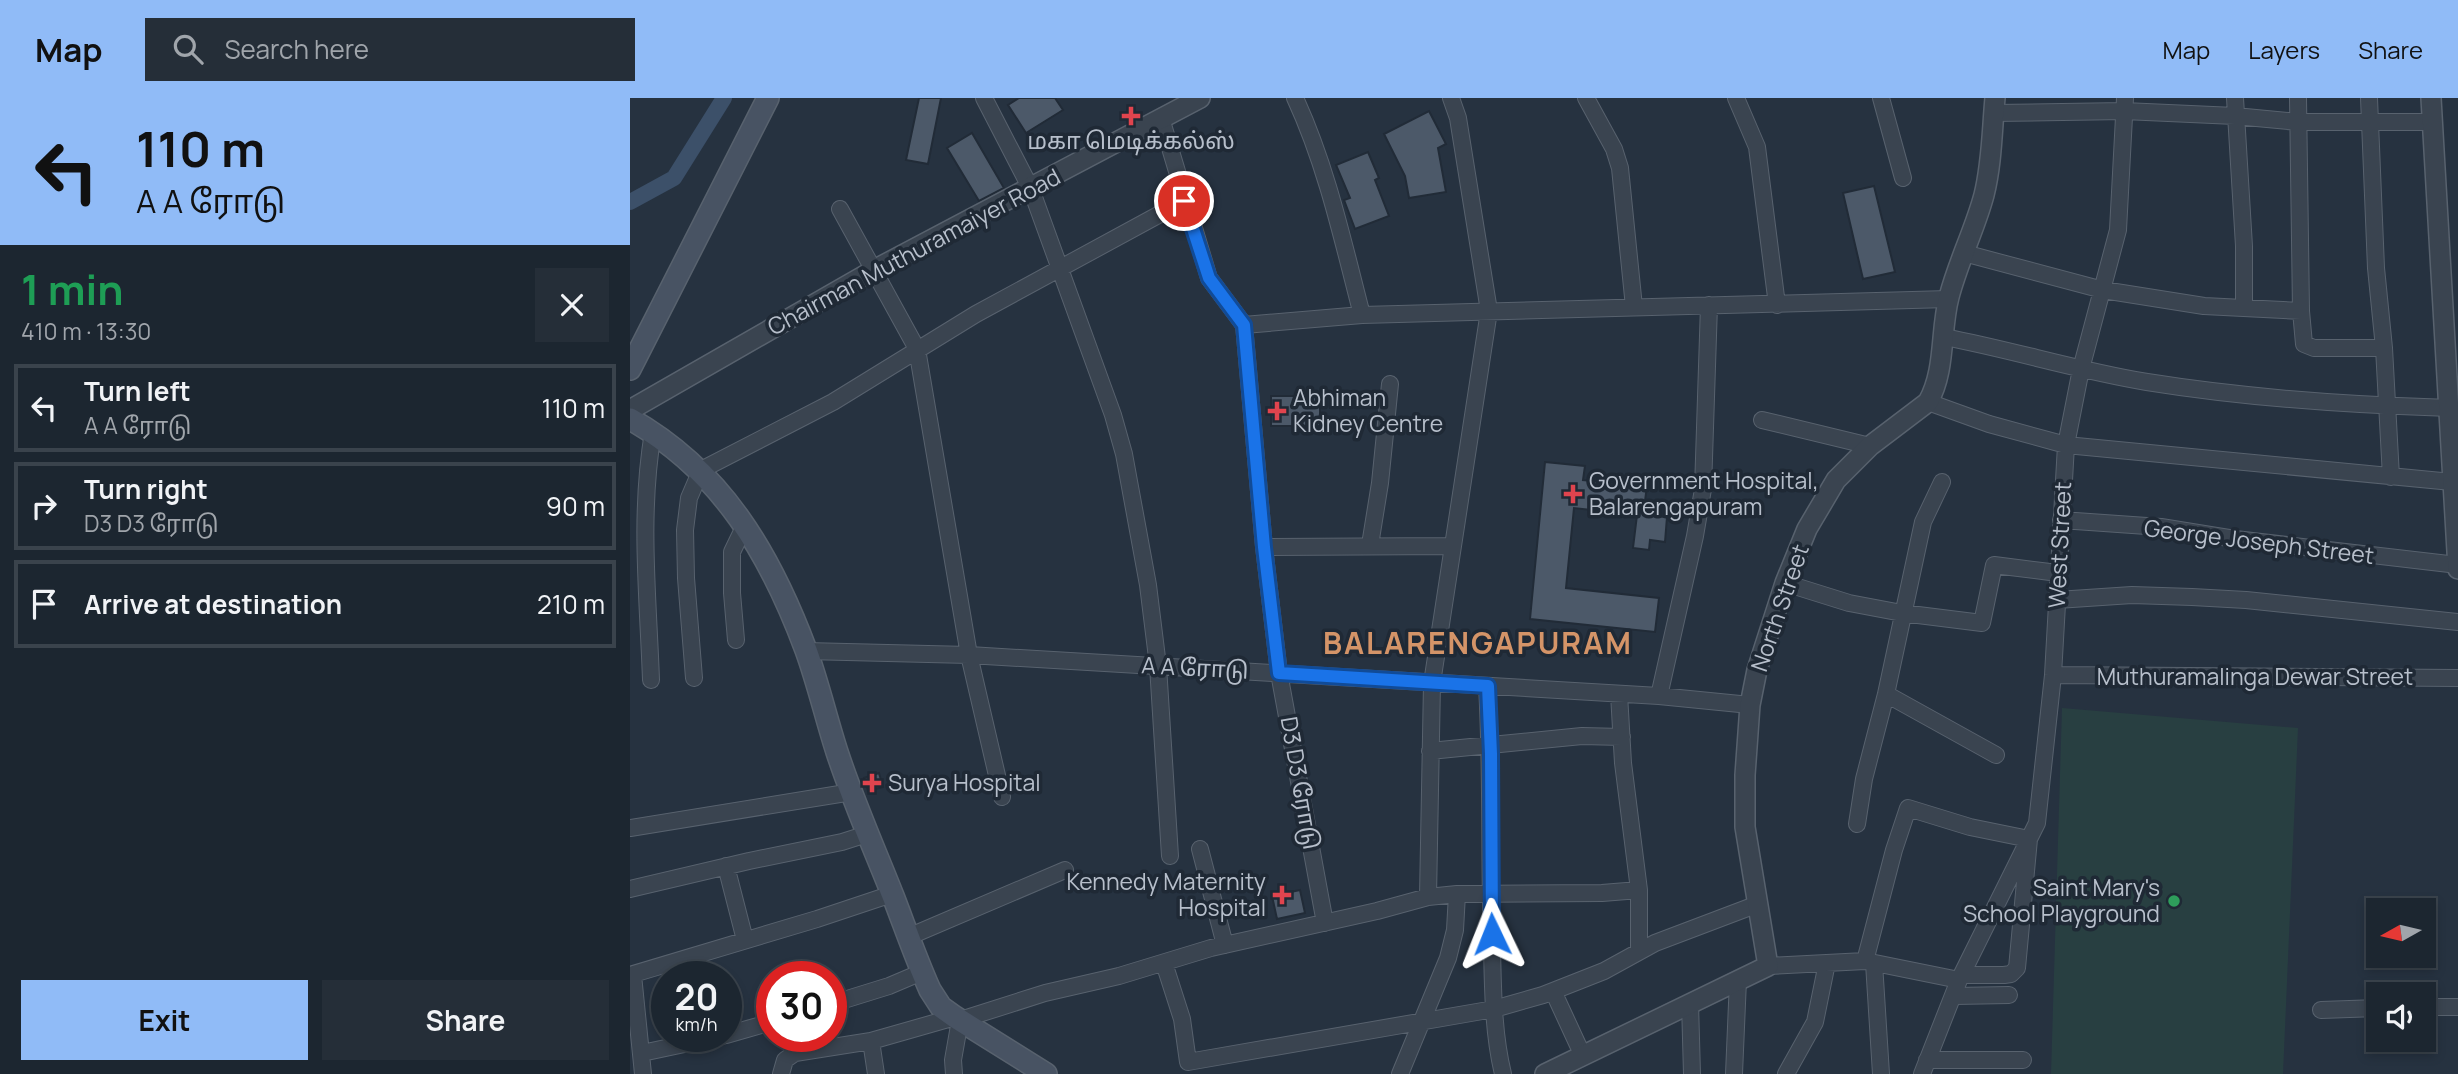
<!DOCTYPE html>
<meta charset="utf-8">
<style>
:root{--surface:#1c2630;--page:#252e38;--text:#f1f3f6;--muted:#a0a5ab;--line:#3a434c;--accent:#90bbf7}
body{margin:0;font-family:Manrope,"Noto Sans Tamil",sans-serif;background:var(--page);color:var(--text);height:100vh;display:flex;flex-direction:column;font-size:26px;white-space:nowrap}
*{box-sizing:border-box;margin:0}
p{font-size:23px;color:var(--muted)}
.icon{flex:none;width:38px;height:38px;fill:none;stroke:currentColor;stroke-width:2;stroke-linecap:round;stroke-linejoin:round}
.map{position:relative;flex:1;overflow:hidden}
.drawer{display:flex;flex-direction:column;background:var(--surface);width:630px}
.drawer>*{flex:none}
.top-card{background:#90bbf7;color:#111;overflow:hidden}
.needle{width:46px;rotate:262deg}
.fabs{position:absolute;left:1736px;top:800px;display:grid;gap:14px}
.fabs a{display:grid;place-items:center;width:70px;height:70px;border-radius:0px;background:var(--surface);box-shadow:0 4px 10px #0003,0 0 0 2px var(--line);font-size:35px}
.speed{position:absolute;left:21px;top:863px;display:flex;gap:14px;font-size:35px;font-weight:700;text-align:center}
.speed>*{display:grid;place-content:center;width:91px;height:91px;border-radius:50%;background:var(--surface);box-shadow:0 4px 10px #0003,0 0 0 2px var(--line);line-height:1}
.speed small{font-size:18px;font-weight:400}
.speed .limit{border:10px solid #d22;background:#fff;color:#111}
.pin{position:absolute;display:grid;place-items:center;width:60px;height:60px;color:#fff;margin:-30px;border:4px solid #fff;border-radius:50%;box-shadow:0 2px 7px #0007}
.me{position:absolute;width:77px;margin:-38px;rotate:358deg;stroke-linejoin:round;filter:drop-shadow(0 0 5px #0008)}
.turn{display:flex;align-items:center;gap:24px;height:147px;padding:0 21px;font-size:32px}
.turn .icon{width:91px;height:91px;stroke-width:2.5}
.turn b{display:block;font-size:49px;line-height:60px}
.round{display:grid;place-items:center;flex:none;width:74px;height:74px;border-radius:0px;background:var(--page)}
.summary{display:flex;align-items:center;justify-content:space-between;height:119px;padding:0 21px}
h1{font-size:42px;font-weight:700;line-height:52px;color:#1e9e55}
.cta{display:flex;gap:14px;margin-top:auto;padding:14px 21px}
.cta a{flex:1;height:80px;border-radius:0px;background:var(--accent);color:#111;font-size:28px;font-weight:700;line-height:80px;text-align:center}
.cta a+a{background:var(--page);color:var(--text)}
ul{padding:0;list-style:none}
li{display:flex;align-items:center;gap:21px;height:88px;margin:0 14px 10px;padding:0 7px;border:4px solid var(--line);border-radius:0px}
li div{flex:1}
li b{display:block;font-size:26px}
li em{font-style:normal}
header{display:flex;align-items:center;gap:42px;box-sizing:border-box;height:98px;padding:0 35px;background:var(--accent);color:#111}
header strong{font-size:33px}
nav{display:flex;gap:38px;margin-inline-start:auto;font-size:24px}
.search{width:490px;height:63px;background:var(--page);display:flex;align-items:center;gap:18px;box-sizing:border-box;padding:0 24px;border-radius:0px;color:var(--muted);font-size:26px}
main{display:flex;flex:1;min-height:0}
.map>svg:first-child{display:block}
.pitch{fill:#283f41}
.lines{fill:none;stroke-linecap:round;stroke-linejoin:round}
.canal{stroke:#3c5069;stroke-width:16}
.building{fill:#4c5969;stroke:#212b37;stroke-width:2}
.minor-casing{stroke:#58626e;stroke-width:18}
.tertiary-casing{stroke:#58626e;stroke-width:22}
.secondary-casing{stroke:#58626e;stroke-width:24}
.minor{stroke:#3a4450;stroke-width:16}
.tertiary{stroke:#3a4450;stroke-width:19}
.secondary{stroke:#485363;stroke-width:21}
.route-casing{stroke:#114b97;stroke-width:18}
.route{stroke:#1a73e8;stroke-width:12}
.health-dot{fill:#e0444e;stroke:#1f2935;stroke-width:2.5}
.leisure-dot{fill:#2e9e5b;stroke:#1f2935;stroke-width:2.5}
.labels{text-anchor:middle;stroke-width:7;stroke-linejoin:round;paint-order:stroke}
.poi-label{font-size:23px;fill:#b7bfcb;stroke:#1f2935;text-anchor:start}
.street-label{font-size:23px;fill:#b7bfcb;stroke:#1f2935}
.district-label{font-size:30px;font-weight:bold;letter-spacing:2px;fill:#d49468;stroke:#1f2935}
</style>
<header>
<strong>Map</strong>
<div class="search"><svg class="icon" aria-label="search" viewBox="0 0 24 24"><circle cx="10" cy="10" r="6"/><path d="M15 15l6 6"/></svg>Search here</div>
<nav><a>Map</a><a>Layers</a><a>Share</a></nav>
</header>
<main>
<section class="drawer">
<div class="top-card">
<div class="turn"><svg class="icon" aria-label="left" viewBox="0 0 24 24"><path d="M17 20v-9H6M10 6l-5 5 5 5"/></svg><div><b>110 m</b>A A ரோடு</div></div>
</div>
<div class="summary"><div><h1>1 min</h1><p>410 m · 13:30</p></div><a class="round"><svg class="icon" aria-label="close" viewBox="0 0 24 24"><path d="M6 6l12 12M18 6L6 18"/></svg></a></div>
<ul>
<li><svg class="icon" aria-label="left" viewBox="0 0 24 24"><path d="M17 20v-9H6M10 6l-5 5 5 5"/></svg><div><b>Turn left</b><p>A A ரோடு</p></div><em>110 m</em></li>
<li><svg class="icon" aria-label="right" viewBox="0 0 24 24"><path d="M7 20v-9h11M14 6l5 5-5 5"/></svg><div><b>Turn right</b><p>D3 D3 ரோடு</p></div><em>90 m</em></li>
<li><svg class="icon" aria-label="arrive" viewBox="0 0 24 24"><path d="M6 21V4h12l-3 4 3 4H6"/></svg><div><b>Arrive at destination</b></div><em>210 m</em></li>
</ul>
<div class="cta"><a>Exit</a><a>Share</a></div>
</section>
<div class="map">
<svg width="1828" height="976" viewBox="0 0 1828 976">
<rect width="100%" height="100%" fill="#263240"/>
<path class="pitch" d="M 1432,610 L 1668,630 L 1653,976 L 1421,976 Z"/>
<g class="lines">
<path class="canal" d="M 0,104 L 44,80 L 94,0"/>
</g>
<path class="building" d="M 289,0 L 311,0 L 298,66 L 276,62 Z
M 389,0 L 425,0 L 433,12 L 396,35 L 378,7 Z
M 799,13 L 816,46 L 808,50 L 816,94 L 779,100 L 775,78 L 754,36 Z
M 342,35 L 374,90 L 349,103 L 317,50 Z
M 738,54 L 749,80 L 745,82 L 759,118 L 725,131 L 714,102 L 720,100 L 706,67 Z
M 1244,88 L 1265,174 L 1233,181 L 1213,95 Z
M 641,298 L 690,298 L 690,328 L 641,328 Z
M 915,364 L 955,368 L 953,382 L 1017,388 L 1015,403 L 1024,404 L 1022,418 L 1037,419 L 1035,444 L 1020,442 L 1019,452 L 1003,450 L 1007,417 L 944,410 L 936,490 L 1029,500 L 1025,534 L 900,521 Z
M 249,675 L 253,689 L 238,693 L 234,680 Z
M 670,792 L 675,815 L 647,821 L 642,798 Z"/>
<g class="lines">
<g class="minor-casing">
<path id="minor" d="M 354,0 L 401,91 L 483,317 L 494,356 L 518,487 L 528,568 L 540,758
M 665,0 C 697,69 713,144 732,217
M 956,0 L 984,51 L 990,70 L 1004,209
M 1106,0 L 1127,49 L 1147,207
M 1251,0 L 1273,80
M 1605,0 L 1614,148 L 1614,210
M 1668,0 L 1671,213 L 1674,246 L 1684,250 L 1754,250
M 1739,0 L 1746,170 L 1754,250 L 1761,379
M 1364,15 L 1494,13 L 1605,18 L 1668,24 L 1803,24
M 531,20 L 579,180 L 614,227 L 634,449 L 649,575 L 695,825
M 210,111 L 287,251 L 339,557 L 372,699
M 1334,155 L 1473,192 L 1574,208 L 1671,213
M 614,227 L 732,217 L 1318,201
M 1314,239 C 1383,252 1449,273 1517,284 C 1617,300 1719,307 1820,310
M 1298,304 L 1359,326 L 1436,347 L 1822,384
M 1132,322 L 1240,348
M 1431,422 L 1531,429 L 1605,441 L 1828,467
M 740,447 L 750,385 L 760,286
M 634,449 L 823,448
M 1155,485 L 1219,505 L 1272,515 L 1352,525 L 1364,467 L 1428,475
M 1427,502 L 1502,497 L 1562,499 L 1616,502 L 1828,524
M 106,542 L 102,495 L 102,454 L 115,427
M 176,553 L 339,557 L 1029,598 L 1120,607
M 1423,577 L 1828,580
M 64,580 L 56,480 L 55,432 L 59,400 L 71,372 L 203,304 L 346,216 L 554,103
M 21,582 C 18,498 9,418 23,334
M 857,588 C 862,675 859,762 862,849 C 863,891 863,935 873,976
M 989,596 L 993,665 L 1009,792 L 1009,853
M 1256,596 L 1366,657
M 1029,598 L 1065,438 L 1073,391 L 1079,207
M 800,653 L 952,638 L 992,639
M 1227,726 L 1234,681 L 1256,596 L 1293,424 L 1312,384
M 0,730 L 222,694
M 570,751 L 595,847
M 96,768 L 115,842
M 0,791 L 119,763 L 212,744 L 237,736
M 798,799 L 802,585 L 859,213 L 828,20 L 821,0
M 278,839 L 435,772
M 1235,863 L 1264,752 L 1278,710 L 1340,729 L 1399,741 L 1387,870 L 1381,876 L 1374,877 L 1332,877
M 534,865 L 552,921 L 558,964 L 864,911 L 913,897 L 974,873 L 1025,845 L 1128,806
M 1244,865 L 1251,976
M 1138,868 L 1235,863 L 1329,882
M 0,877 L 187,821 L 262,796
M 3,877 L 13,976
M 923,893 L 953,958
M 1325,898 L 1379,897
M 1060,905 L 1062,976
M 201,906 L 259,888 L 292,874
M 1794,909 L 1828,909
M 1691,912 L 1748,910
M 96,937 L 142,924
M 241,943 L 246,976
M 12,955 L 92,938
M 1297,962 L 1393,962
M 151,976 L 155,962 L 165,955 L 241,943 L 325,919
M 324,976 L 323,962 L 330,922 L 415,895 L 489,878 L 581,850 L 747,813 L 798,799 L 827,796 L 972,795 L 1009,792
M 770,976 L 818,860 L 825,832 L 827,796
M 1104,976 L 1108,882
M 1156,976 L 1185,924 L 1197,865
M 1292,976 L 1329,882 L 1407,725 L 1423,577 L 1436,347 L 1451,271 L 1488,132 L 1495,0"/>
</g>
<g class="tertiary-casing">
<path id="tertiary" d="M 1801,0 L 1828,471
M 0,312 L 244,172 L 570,0
M 915,976 L 1138,868 L 1115,729 L 1115,677 L 1120,607 L 1127,572 L 1155,485 L 1177,431 L 1206,382 L 1240,348 L 1298,304 C 1316,272 1310,233 1319,199 C 1328,164 1345,131 1354,97 C 1362,65 1362,32 1365,0"/>
</g>
<g class="secondary-casing">
<path id="secondary" d="M 0,271 L 138,0
M 0,321 C 92,373 140,456 176,552 C 188,585 196,620 207,654 C 223,703 244,750 263,798 C 275,829 286,861 300,892 L 311,909 L 325,919 L 416,976"/>
</g>
<use href="#minor" class="minor"/>
<use href="#tertiary" class="tertiary"/>
<use href="#secondary" class="secondary"/>
</g>
<g class="lines">
<g class="route-casing">
<path id="route" d="M 554,103 L 579,180 L 614,227 L 634,449 L 649,575 L 858,588 L 861,656 L 862,836"/>
</g>
<use href="#route" class="route"/>
</g>
<g class="health-dot">
<path d="M497.5 7.5h7v7h7v7h-7v7h-7v-7h-7v-7h7z"/>
<path d="M643.5 302.5h7v7h7v7h-7v7h-7v-7h-7v-7h7z"/>
<path d="M939.5 385.5h7v7h7v7h-7v7h-7v-7h-7v-7h7z"/>
<path d="M238.5 674.5h7v7h7v7h-7v7h-7v-7h-7v-7h7z"/>
<path d="M648.5 786.5h7v7h7v7h-7v7h-7v-7h-7v-7h7z"/>
</g>
<circle class="leisure-dot" cx="1544" cy="803" r="7"/>
<g class="labels">
<g class="poi-label">
<text x="501" y="51" text-anchor="middle">மகா மெடிக்கல்ஸ்</text>
<text x="663" y="308">Abhiman<tspan x="663" dy="26">Kidney Centre</tspan></text>
<text x="959" y="391">Government Hospital,<tspan x="959" dy="26">Balarengapuram</tspan></text>
<text x="258" y="693">Surya Hospital</text>
<text x="636" y="792" text-anchor="end">Kennedy Maternity<tspan x="636" dy="26">Hospital</tspan></text>
<text x="1530" y="798" text-anchor="end">Saint Mary's<tspan x="1530" dy="26">School Playground</tspan></text>
</g>
<g class="street-label">
<text transform="translate(284 154) rotate(-28)" y="8">Chairman Muthuramaiyer Road</text>
<text transform="translate(1629 444) rotate(7)" y="8">George Joseph Street</text>
<text transform="translate(1430 447) rotate(-87)" y="8">West Street</text>
<text transform="translate(1150 510) rotate(-71)" y="8">North Street</text>
<text transform="translate(565 570) rotate(3)" y="8">A A ரோடு</text>
<text x="1625" y="587">Muthuramalinga Dewar Street</text>
<text transform="translate(670 685) rotate(80)" y="8">D3 D3 ரோடு</text>
</g>
<g class="district-label">
<text x="848" y="556">BALARENGAPURAM</text>
</g>
</g>
</svg>
<div class="fabs">
<a><svg class="needle" viewBox="-14 -14 28 28"><path d="M0-13l5 13h-10z" fill="#e53935"/><path d="M0 13l5-13h-10z" fill="#a0a5ab"/></svg></a>
<a><svg class="icon" aria-label="sound" viewBox="0 0 24 24"><path d="M4 9h4l5-4v14l-5-4H4zM17 9q2 3 0 6"/></svg></a>
</div>
<div class="speed"><div>20<small>km/h</small></div><div class="limit">30</div></div>
<div class="pin" style="left:554px;top:103px;background:#d93025"><svg class="icon" aria-label="arrive" viewBox="0 0 24 24"><path d="M6 21V4h12l-3 4 3 4H6"/></svg></div>
<svg class="me" style="left:862px;top:836px" viewBox="-20 -20 40 40"><path d="M0-17L14 15 0 8-14 15z" fill="#1a73e8" stroke="#fff" stroke-width="4"/></svg>
</div>
</main>
